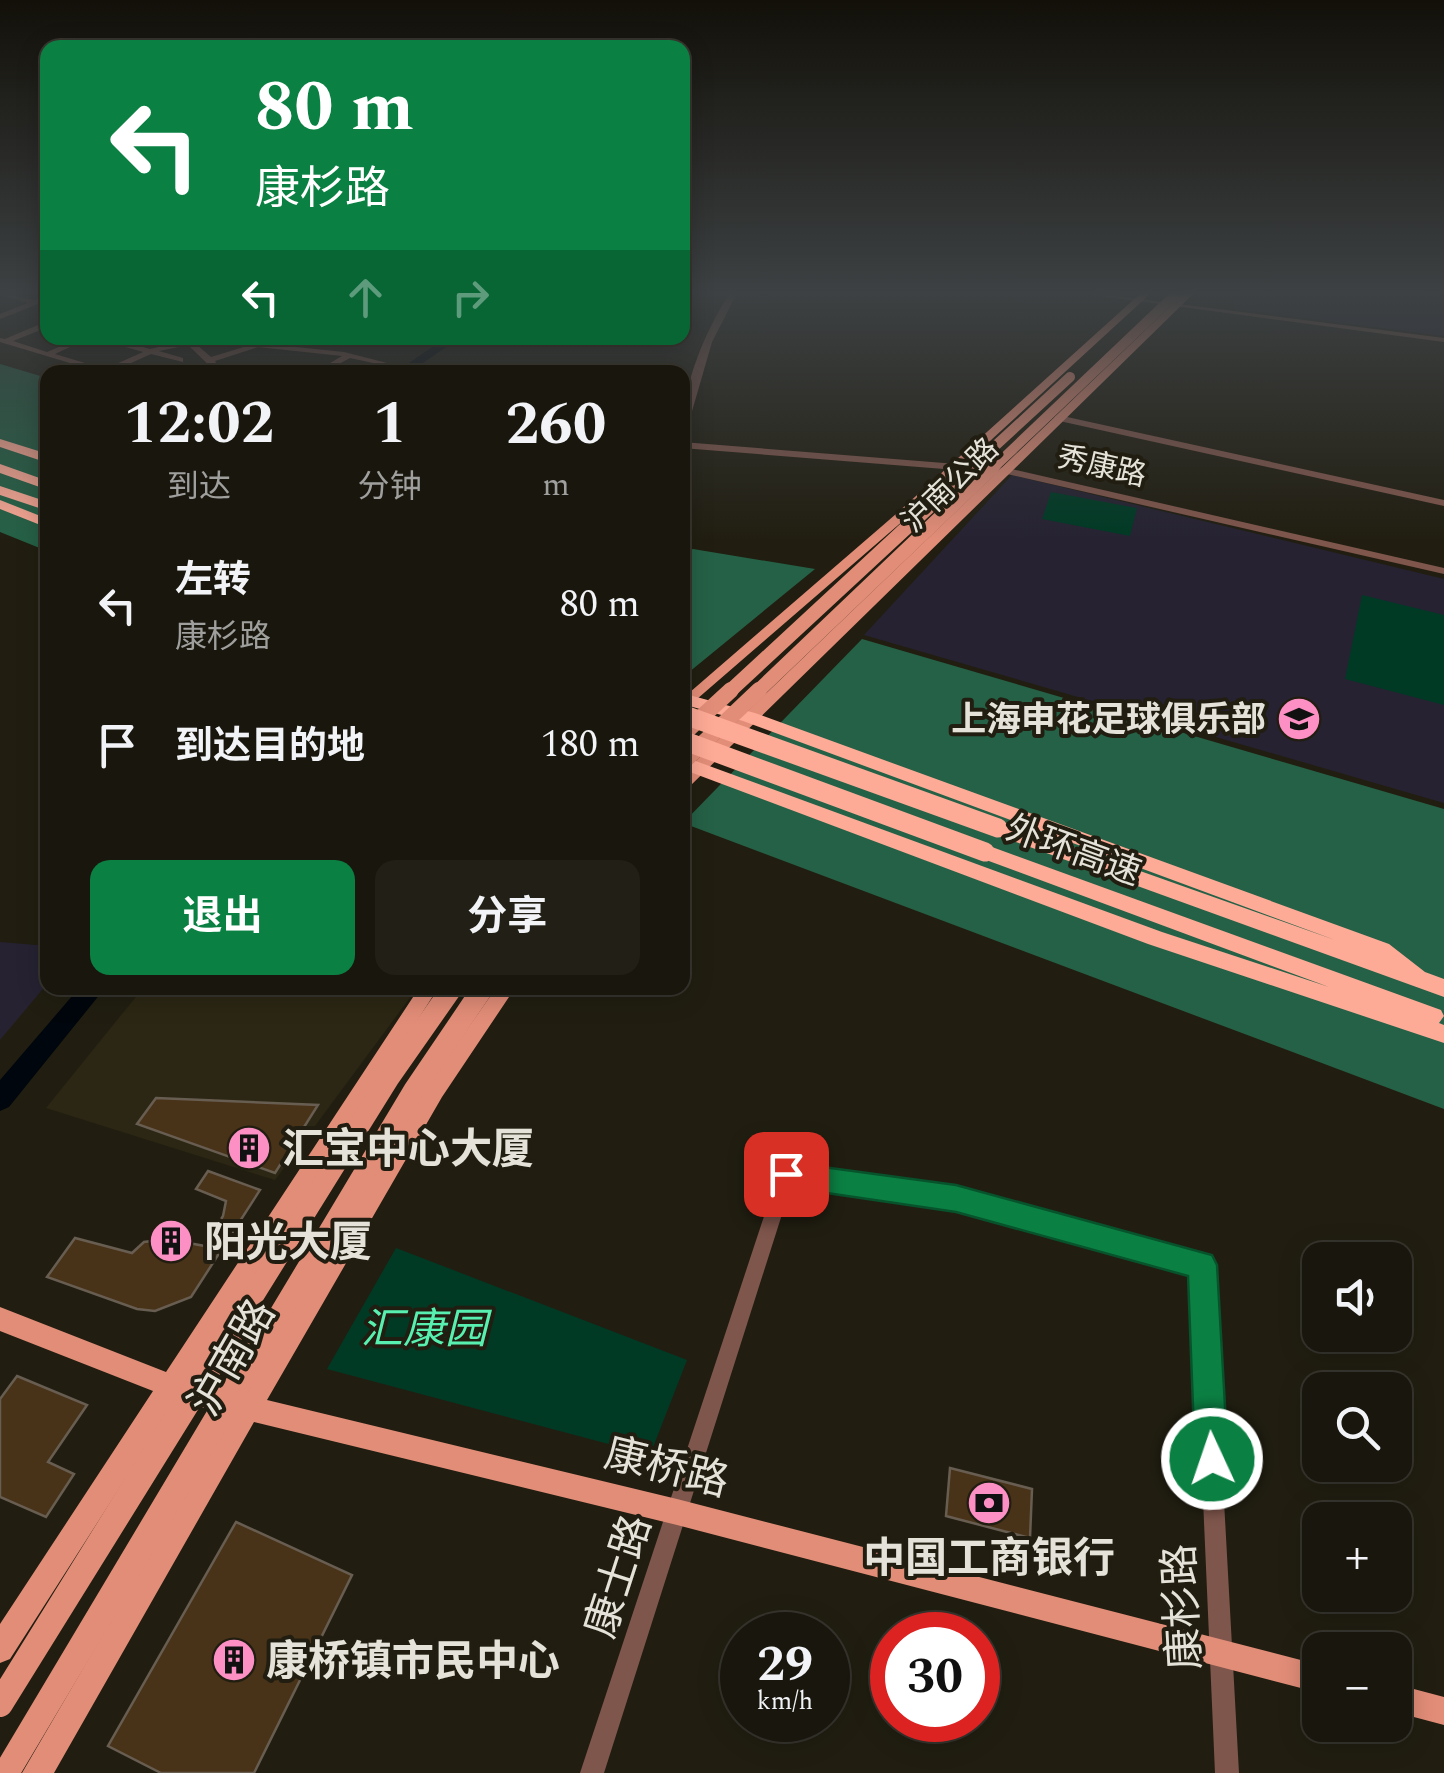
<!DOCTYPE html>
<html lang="zh">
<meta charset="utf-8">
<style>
:root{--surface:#19160d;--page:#221f16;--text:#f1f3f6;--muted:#9f9f9d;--line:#37352e;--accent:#0b8043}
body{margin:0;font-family:Spectral,"Noto Sans SC",serif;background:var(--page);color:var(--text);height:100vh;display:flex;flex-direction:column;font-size:38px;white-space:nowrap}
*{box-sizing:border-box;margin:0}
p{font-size:32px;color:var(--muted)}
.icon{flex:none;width:55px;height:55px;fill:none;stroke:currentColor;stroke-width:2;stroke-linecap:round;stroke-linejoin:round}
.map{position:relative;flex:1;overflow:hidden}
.sheet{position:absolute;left:40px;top:365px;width:650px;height:630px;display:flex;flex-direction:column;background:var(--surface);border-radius:20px;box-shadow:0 5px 25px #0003,0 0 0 2px var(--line)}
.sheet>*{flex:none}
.guide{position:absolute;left:40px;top:40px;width:650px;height:305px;border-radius:20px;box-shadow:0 5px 25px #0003,0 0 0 2px var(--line);background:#0b8043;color:#fff;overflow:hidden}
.buttons{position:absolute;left:1302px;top:1242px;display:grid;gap:20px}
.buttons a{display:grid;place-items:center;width:110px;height:110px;border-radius:20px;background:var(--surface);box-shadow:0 5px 25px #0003,0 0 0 2px var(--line);font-size:50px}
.speed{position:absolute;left:720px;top:1612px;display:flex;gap:20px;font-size:50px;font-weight:700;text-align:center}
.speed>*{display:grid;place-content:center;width:130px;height:130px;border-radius:50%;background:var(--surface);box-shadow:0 5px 25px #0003,0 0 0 2px var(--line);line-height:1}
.speed small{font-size:25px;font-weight:400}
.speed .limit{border:15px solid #d22;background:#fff;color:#111}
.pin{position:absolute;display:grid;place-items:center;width:85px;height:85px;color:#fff;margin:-42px;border-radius:20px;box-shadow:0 5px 15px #0006}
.me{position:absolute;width:110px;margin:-55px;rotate:357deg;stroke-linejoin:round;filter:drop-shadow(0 0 8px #0008)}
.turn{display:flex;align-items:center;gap:35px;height:210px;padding:0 50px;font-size:45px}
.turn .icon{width:130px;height:130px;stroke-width:2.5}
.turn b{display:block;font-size:70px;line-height:85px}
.lanes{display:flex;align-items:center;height:95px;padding:0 50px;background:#0003;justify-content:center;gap:50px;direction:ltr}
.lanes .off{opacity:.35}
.eta{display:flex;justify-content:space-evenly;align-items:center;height:170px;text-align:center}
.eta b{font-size:60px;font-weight:700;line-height:70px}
.button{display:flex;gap:20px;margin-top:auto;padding:20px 50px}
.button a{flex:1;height:115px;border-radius:20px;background:var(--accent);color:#fff;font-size:40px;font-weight:700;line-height:115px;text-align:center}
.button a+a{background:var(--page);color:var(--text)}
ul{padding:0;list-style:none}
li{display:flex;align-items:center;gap:30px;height:140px;padding:0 50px}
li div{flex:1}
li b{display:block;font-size:38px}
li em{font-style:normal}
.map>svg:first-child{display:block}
.built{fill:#2c2714}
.education{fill:#262232}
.green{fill:#003a25}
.forest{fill:#256146}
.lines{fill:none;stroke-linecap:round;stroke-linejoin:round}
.river{fill:#00060d;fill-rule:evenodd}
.building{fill:#483218;stroke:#685d51;stroke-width:2.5}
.minor{fill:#7f564c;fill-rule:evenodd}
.major{fill:#e28d78;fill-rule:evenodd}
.highway{fill:#fdaa96;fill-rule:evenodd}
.major-bridge-far4{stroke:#e28d78;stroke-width:10}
.major-bridge-far3{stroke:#e28d78;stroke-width:14}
.major-bridge-far2{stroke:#e28d78;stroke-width:16}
.major-bridge-far1{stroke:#e28d78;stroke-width:21}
.major-bridge{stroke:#e28d78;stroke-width:26}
.highway-bridge{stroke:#fdaa96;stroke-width:19}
.route{fill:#0b8043;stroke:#07532c;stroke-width:2.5}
.labels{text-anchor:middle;stroke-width:8;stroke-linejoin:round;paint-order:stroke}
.far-street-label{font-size:30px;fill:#e4e2d9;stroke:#211e11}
.poi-label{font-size:35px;font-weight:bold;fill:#e4e2d9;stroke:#211e11;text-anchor:end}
.street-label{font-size:35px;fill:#e4e2d9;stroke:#211e11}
.near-poi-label{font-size:42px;font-weight:bold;fill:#e4e2d9;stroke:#211e11;text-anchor:start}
.near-park-label{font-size:42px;font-style:italic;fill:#58f0b0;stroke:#211e11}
.near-street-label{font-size:42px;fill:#e4e2d9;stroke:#211e11}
</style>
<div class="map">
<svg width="1444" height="1773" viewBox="0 0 1444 1773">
<rect width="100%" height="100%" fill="#211e11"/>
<path class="built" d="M 143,988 L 383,988 L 412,995 L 275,1180 L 46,1108 Z"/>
<path class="education" d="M 1238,293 L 1421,293 L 1420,296 L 1444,299 L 1444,336 L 1235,309 Z
M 1012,475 L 1444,579 L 1444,803 L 864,635 Z
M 0,942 L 48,946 L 47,984 L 0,1040 Z"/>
<path class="green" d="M 1051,492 L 1137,508 L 1130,536 L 1042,519 Z
M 1362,595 L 1444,615 L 1444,705 L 1345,679 Z
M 396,1248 L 687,1360 L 650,1455 L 327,1369 Z"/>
<path class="forest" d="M 0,364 L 47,378 L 47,551 L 0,532 Z
M 693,549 L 815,569 L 683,677 L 683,552 Z
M 862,639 L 1444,809 L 1444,1109 L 683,823 Z"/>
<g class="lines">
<path class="river" d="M 445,338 L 459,338 L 410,372 L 396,372 Z
M 79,988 L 105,988 L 9,1107 L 0,1111 L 0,1080 Z"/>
</g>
<path class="building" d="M 156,1098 L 318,1105 L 275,1173 L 137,1124 Z
M 208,1171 L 260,1190 L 191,1297 L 155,1311 L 137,1309 L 47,1277 L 75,1238 L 132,1253 L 144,1242 L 167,1239 L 205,1246 L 223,1216 L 226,1201 L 196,1189 Z
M 17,1376 L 87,1405 L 48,1462 L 74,1474 L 46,1517 L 0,1497 L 0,1399 Z
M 950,1468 L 1032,1489 L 1030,1538 L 946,1516 Z
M 236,1522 L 352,1575 L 254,1773 L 161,1773 L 108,1746 Z"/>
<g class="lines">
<path class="minor" d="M 0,293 L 35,300 L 48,295 L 48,300 L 0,319 L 0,314 L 28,303 L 0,295 Z
M 730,293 L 737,293 L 712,342 L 686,432 L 682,435 C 682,386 704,333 730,293 Z
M 1077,293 L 1094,293 L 1444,338 L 1444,342 Z
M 45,322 L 48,322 L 48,327 L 13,341 L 47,352 L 80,338 L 89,338 L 55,354 L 105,369 L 143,352 L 101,340 L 100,338 L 111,338 L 150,349 L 184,341 L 181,338 L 189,338 L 211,357 L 273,338 L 283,338 L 267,344 L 344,352 L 391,364 L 387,366 L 350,358 L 324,372 L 315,372 L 342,356 L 258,347 L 215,361 L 220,370 L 216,372 L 188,345 L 159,351 L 183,358 L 183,362 L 151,354 L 111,372 L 100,372 L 0,342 L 0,338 L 5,339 Z
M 398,338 L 414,338 L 425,341 L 421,343 Z
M 244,367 L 293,370 L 297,372 L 247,371 L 243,369 Z
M 1058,415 L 1444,500 L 1444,506 L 1055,420 L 1055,416 Z
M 682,442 L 1007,468 L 1444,568 L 1444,574 L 1007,474 L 682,448 Z
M 786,1166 L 956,1190 L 1208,1259 L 1211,1265 L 1239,1773 L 1215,1773 L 1193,1271 L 956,1206 L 792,1183 L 604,1773 L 580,1773 L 778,1174 L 780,1168 Z"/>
<path class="major" d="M 1141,293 L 1151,293 L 904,520 L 682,712 L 682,699 L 896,514 Z
M 1184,293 L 1194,293 L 688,788 L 682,789 L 682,774 Z
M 419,988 L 438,988 L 189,1379 L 243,1394 L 428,1085 L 496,988 L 515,988 L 442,1097 L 267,1400 L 677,1499 L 1320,1665 L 1320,1693 L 677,1525 L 254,1422 L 54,1773 L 22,1773 L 231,1415 L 176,1400 L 10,1659 L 0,1663 L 0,1624 L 153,1391 L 0,1331 L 0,1307 L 166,1372 Z
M 1395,1684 L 1444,1697 L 1444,1725 L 1395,1712 Z"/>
<path class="highway" d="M 0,439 L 48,454 L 48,463 L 0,447 Z
M 0,464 L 48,481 L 48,490 L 0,473 Z
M 0,486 L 48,502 L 48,511 L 0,495 Z
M 0,500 L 48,519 L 48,528 L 0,509 Z
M 682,693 L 755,713 L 1389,944 L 1425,972 L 1444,979 L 1444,997 L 991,833 L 988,828 L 991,823 L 1005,823 L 1335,940 L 743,721 L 682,704 Z
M 682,756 L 1162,932 L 1329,987 L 978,857 L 975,852 L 978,847 L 992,847 L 1441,1010 L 1444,1016 L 1439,1023 L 1444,1025 L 1444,1043 L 1148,944 L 682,769 Z"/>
<path class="major-bridge-far4" d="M 969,470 L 1070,377
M 991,470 L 1177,293"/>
<path class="major-bridge-far3" d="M 729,692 L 972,467
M 757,692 L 993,467"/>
<path class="major-bridge-far2" d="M 682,735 L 731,690
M 682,763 L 759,690"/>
<path class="major-bridge-far1" d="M 234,1327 L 389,1078 L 452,988
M 272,1327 L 414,1090 L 483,988"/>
<path class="major-bridge" d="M 0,1704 L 236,1324
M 6,1773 L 274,1324"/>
<path class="highway-bridge" d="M 682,714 L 998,828
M 682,740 L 985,852"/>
</g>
<linearGradient id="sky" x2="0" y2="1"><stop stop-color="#121009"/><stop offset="0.54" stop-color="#3d4143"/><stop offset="1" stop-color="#3d4143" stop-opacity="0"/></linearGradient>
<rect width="1444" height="541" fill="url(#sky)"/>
<path class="route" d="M 786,1162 L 956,1185 L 1212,1255 L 1217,1265 L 1228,1459 L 1223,1471 L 1212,1476 L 1200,1471 L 1195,1459 L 1188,1276 L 956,1212 L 786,1187 L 776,1184 L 772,1174 L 776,1165 Z"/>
<defs>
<g id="school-disc" transform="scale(2.25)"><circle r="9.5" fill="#fc8fc3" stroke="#211e11"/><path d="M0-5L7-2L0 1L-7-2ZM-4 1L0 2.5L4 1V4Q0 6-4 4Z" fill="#111"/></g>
<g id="building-disc" transform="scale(2.25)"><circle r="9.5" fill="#fc8fc3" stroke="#211e11"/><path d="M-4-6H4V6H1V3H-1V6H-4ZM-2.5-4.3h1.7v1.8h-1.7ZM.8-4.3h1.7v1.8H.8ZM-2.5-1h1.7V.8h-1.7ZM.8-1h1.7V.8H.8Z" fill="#111"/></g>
<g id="bank-disc" transform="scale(2.25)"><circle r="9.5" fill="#fc8fc3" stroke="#211e11"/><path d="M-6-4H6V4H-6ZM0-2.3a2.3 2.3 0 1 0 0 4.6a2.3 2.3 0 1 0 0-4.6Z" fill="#111"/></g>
</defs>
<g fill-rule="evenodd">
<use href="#school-disc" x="1299" y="719"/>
<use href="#building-disc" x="249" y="1148"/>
<use href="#building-disc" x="171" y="1241"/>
<use href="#bank-disc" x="989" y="1503"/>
<use href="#building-disc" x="234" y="1660"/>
</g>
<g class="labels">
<g class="far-street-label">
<text transform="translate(1102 466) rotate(13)" y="10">秀康路</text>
<text transform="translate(950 485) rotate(-44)" y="10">沪南公路</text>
</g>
<g class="poi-label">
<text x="1266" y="731">上海申花足球俱乐部</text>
</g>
<g class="street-label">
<text transform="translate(1074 850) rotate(20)" y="12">外环高速</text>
</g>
<g class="near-poi-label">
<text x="282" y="1163">汇宝中心大厦</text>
<text x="204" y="1256">阳光大厦</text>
<text x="989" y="1572" text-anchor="middle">中国工商银行</text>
<text x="266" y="1675">康桥镇市民中心</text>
</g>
<g class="near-park-label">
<text x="424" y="1343">汇康园</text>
</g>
<g class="near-street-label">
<text transform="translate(231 1357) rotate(-60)" y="15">沪南路</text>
<text transform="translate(667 1466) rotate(14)" y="15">康桥路</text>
<text transform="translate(617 1576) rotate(-72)" y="15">康士路</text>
<text transform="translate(1181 1607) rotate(-93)" y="15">康杉路</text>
</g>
</g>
</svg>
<div class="buttons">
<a><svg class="icon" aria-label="sound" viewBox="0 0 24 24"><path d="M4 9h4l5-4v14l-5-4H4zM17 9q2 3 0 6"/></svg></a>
<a><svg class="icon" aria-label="search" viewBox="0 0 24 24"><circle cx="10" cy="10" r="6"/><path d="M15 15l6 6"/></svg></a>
<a>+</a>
<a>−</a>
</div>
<div class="speed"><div>29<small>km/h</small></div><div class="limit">30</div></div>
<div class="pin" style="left:786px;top:1174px;background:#d93025"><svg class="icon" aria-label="arrive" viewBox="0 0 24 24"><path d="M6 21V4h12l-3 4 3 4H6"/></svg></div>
<svg class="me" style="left:1212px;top:1459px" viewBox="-20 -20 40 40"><circle r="17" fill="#0b8043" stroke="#fff" stroke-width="3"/><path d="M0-11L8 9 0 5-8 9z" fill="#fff"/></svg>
<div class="guide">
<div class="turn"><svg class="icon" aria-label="left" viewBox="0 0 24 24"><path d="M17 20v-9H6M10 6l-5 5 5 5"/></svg><div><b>80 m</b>康杉路</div></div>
<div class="lanes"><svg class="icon" aria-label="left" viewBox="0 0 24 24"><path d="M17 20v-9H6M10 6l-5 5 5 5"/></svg><svg class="icon off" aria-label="ahead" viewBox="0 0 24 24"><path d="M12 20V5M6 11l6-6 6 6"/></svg><svg class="icon off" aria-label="right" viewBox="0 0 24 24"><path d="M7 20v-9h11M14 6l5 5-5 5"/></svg></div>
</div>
<section class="sheet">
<div class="eta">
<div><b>12:02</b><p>到达</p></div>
<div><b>1</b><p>分钟</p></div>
<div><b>260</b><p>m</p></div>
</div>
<ul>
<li><svg class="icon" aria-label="left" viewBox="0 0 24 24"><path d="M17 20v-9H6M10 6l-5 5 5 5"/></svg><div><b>左转</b><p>康杉路</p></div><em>80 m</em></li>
<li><svg class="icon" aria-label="arrive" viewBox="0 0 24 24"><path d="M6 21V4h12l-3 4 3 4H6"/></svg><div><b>到达目的地</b></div><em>180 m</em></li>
</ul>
<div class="button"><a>退出</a><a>分享</a></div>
</section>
</div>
